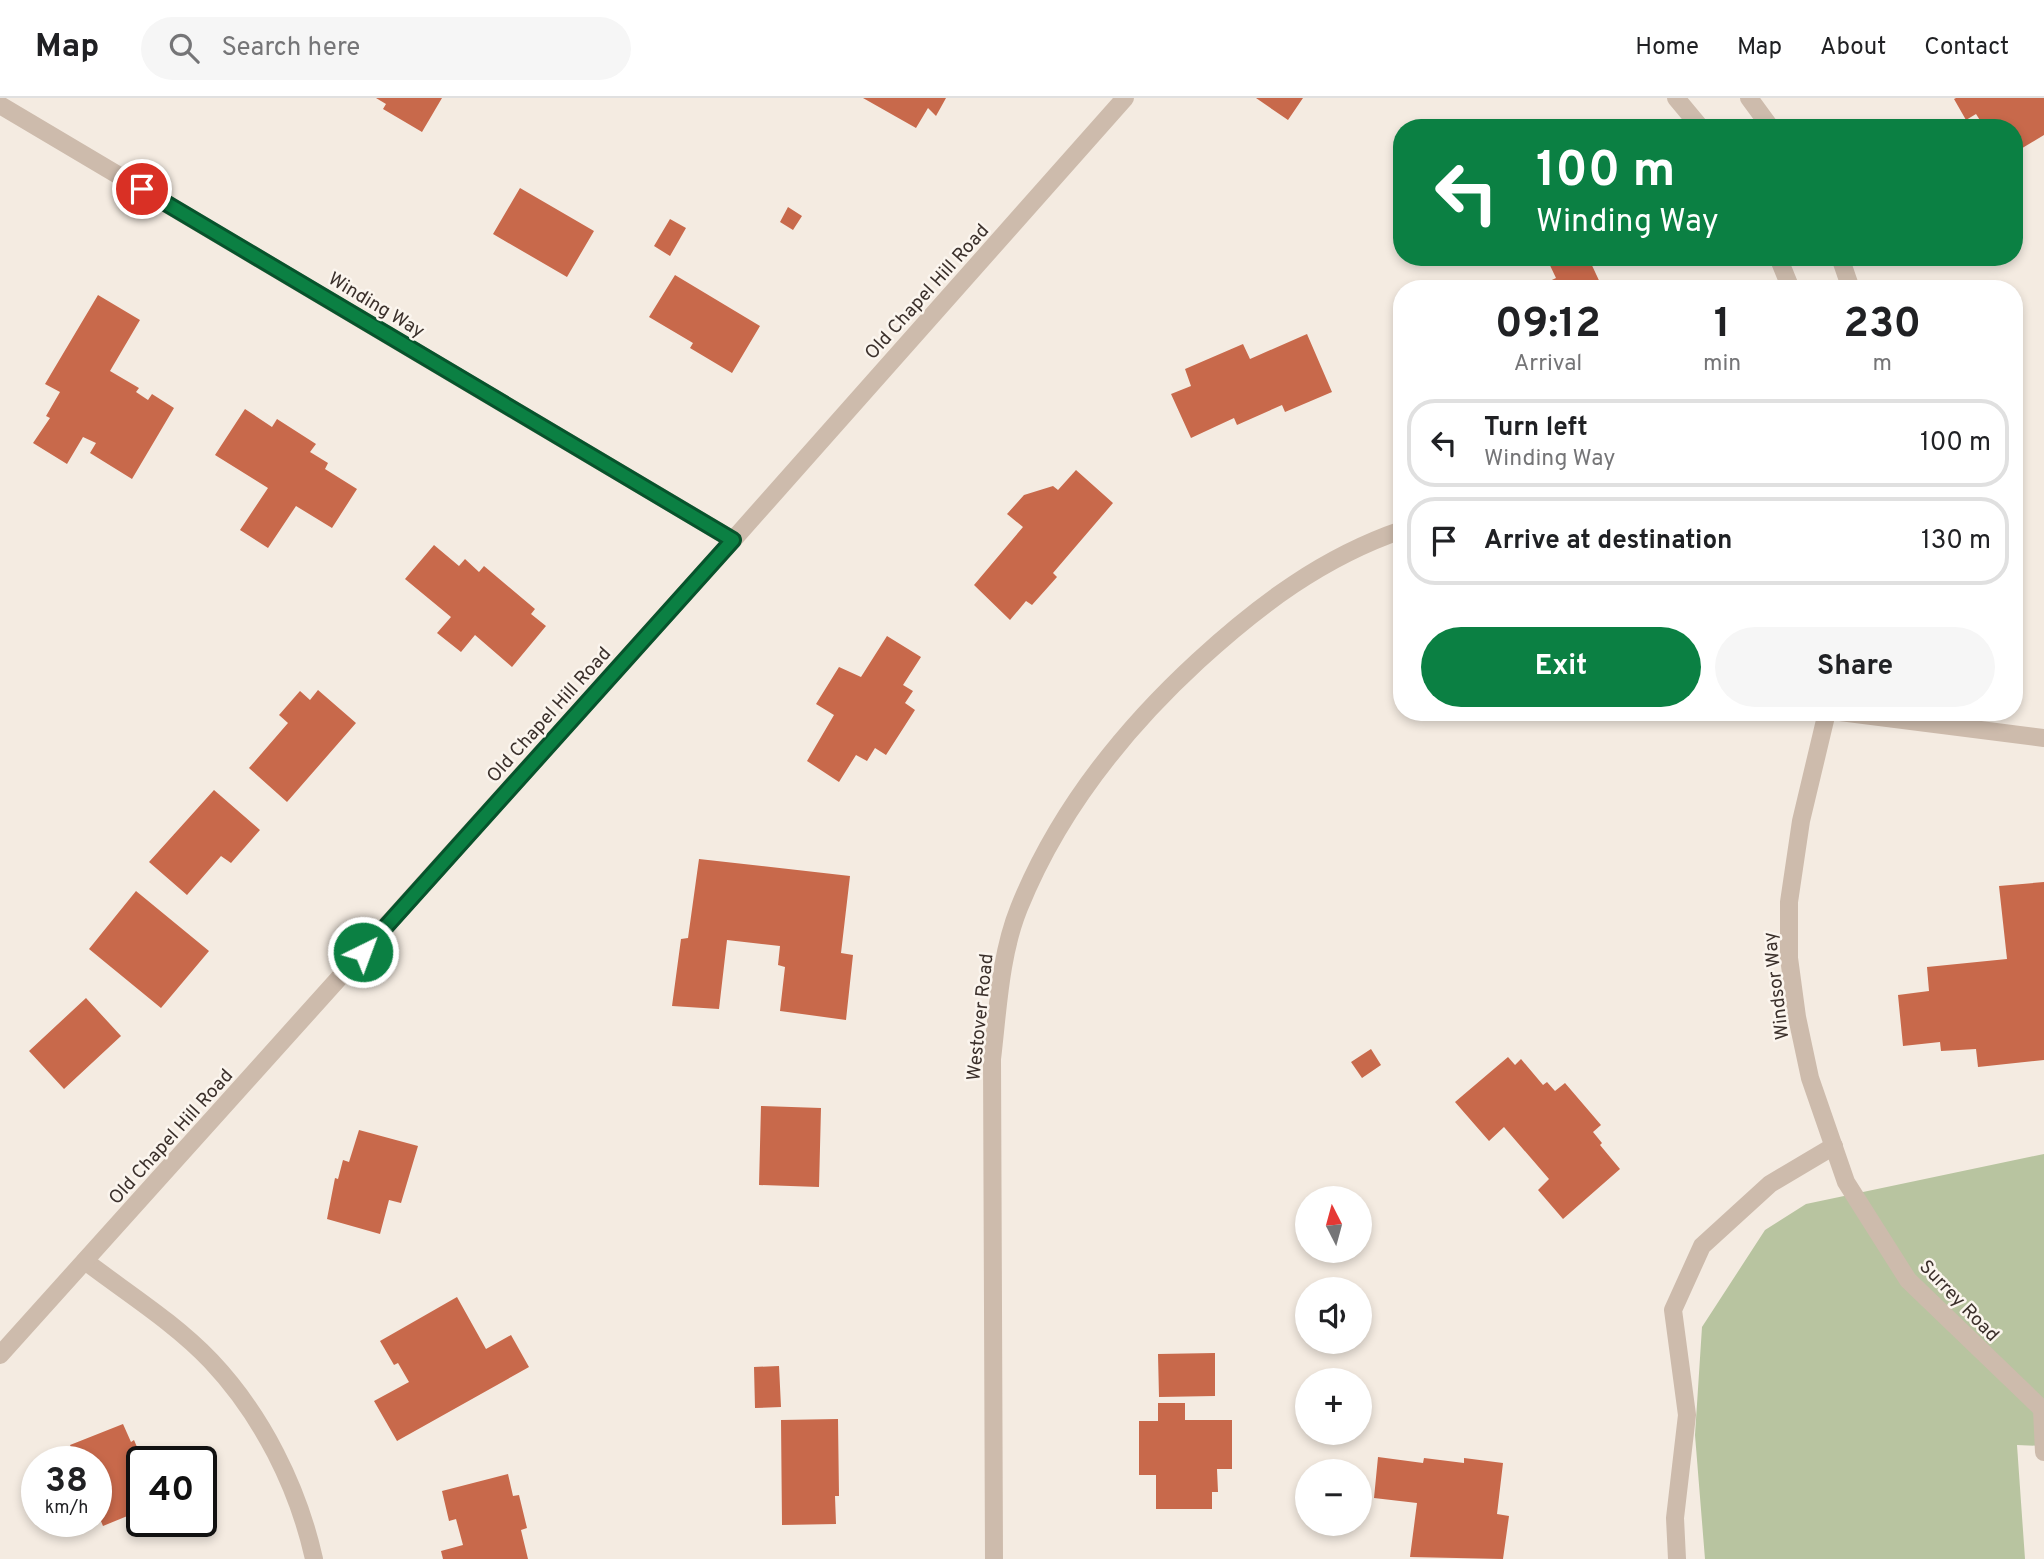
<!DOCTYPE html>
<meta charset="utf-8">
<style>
:root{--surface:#fff;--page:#f6f6f6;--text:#202124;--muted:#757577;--line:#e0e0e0;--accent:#0b8043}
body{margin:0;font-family:Overpass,sans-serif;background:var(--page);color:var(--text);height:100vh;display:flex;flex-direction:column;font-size:26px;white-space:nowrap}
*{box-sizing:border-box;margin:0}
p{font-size:23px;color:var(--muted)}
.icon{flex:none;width:38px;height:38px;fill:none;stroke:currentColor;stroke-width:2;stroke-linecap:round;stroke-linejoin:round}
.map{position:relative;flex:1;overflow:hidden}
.side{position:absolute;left:1393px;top:182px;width:630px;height:441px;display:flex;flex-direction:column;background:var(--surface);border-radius:28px;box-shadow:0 4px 10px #0003}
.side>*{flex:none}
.banner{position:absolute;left:1393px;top:21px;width:630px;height:147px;border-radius:28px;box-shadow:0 4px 10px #0003;background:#0b8043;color:#fff;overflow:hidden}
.needle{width:46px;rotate:354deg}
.fabs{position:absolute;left:1295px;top:1088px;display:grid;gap:14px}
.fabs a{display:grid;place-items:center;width:77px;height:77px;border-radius:50%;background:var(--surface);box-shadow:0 4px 10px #0003;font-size:35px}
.speed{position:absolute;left:21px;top:1348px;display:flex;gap:14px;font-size:35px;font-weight:700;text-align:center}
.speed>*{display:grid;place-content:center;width:91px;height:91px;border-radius:50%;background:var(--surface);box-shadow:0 4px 10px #0003;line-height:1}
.speed small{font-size:18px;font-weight:400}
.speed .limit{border:4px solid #111;border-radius:10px;background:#fff;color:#111}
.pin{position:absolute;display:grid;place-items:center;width:60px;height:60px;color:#fff;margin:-30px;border:4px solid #fff;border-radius:50%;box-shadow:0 2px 7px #0007}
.me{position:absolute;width:77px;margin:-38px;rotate:42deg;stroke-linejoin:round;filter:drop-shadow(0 0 5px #0008)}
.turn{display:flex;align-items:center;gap:24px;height:147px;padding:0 28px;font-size:32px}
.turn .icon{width:91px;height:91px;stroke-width:2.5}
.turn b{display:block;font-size:49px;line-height:60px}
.eta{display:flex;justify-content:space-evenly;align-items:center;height:119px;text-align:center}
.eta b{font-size:42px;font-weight:700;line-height:49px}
.button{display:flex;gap:14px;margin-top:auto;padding:14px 28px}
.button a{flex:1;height:80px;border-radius:42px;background:var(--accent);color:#fff;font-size:28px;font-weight:700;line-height:80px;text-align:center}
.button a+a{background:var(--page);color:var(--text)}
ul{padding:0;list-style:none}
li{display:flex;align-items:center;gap:21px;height:88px;margin:0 14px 10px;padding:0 14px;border:4px solid var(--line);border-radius:28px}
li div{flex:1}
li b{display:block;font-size:26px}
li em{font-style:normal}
header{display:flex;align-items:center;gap:42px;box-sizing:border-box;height:98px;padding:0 35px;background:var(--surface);border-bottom:2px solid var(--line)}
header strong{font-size:33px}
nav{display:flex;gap:38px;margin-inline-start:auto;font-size:24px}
.search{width:490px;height:63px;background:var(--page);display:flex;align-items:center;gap:18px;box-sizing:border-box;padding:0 24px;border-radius:38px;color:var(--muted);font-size:26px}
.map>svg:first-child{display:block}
.green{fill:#b8c4a0}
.building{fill:#c8694b}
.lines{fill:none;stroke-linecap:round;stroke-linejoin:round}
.service{stroke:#cdbbac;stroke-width:18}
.minor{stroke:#cdbbac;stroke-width:18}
.tertiary{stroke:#cdbbac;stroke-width:18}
.route-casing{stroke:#07532c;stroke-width:18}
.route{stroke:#0b8043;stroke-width:12}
.labels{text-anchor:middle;stroke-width:5;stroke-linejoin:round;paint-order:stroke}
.street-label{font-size:19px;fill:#3b302b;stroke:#fbf5ee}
</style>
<header>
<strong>Map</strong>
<div class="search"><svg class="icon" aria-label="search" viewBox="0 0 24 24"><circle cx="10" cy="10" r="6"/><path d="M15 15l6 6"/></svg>Search here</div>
<nav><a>Home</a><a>Map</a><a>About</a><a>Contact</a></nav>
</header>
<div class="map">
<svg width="2044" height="1461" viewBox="0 0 2044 1461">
<rect width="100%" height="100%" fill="#f4ebe1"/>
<path class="green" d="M 2044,1056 L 2044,1348 L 2017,1347 L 2025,1461 L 1705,1461 L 1695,1337 L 1702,1229 L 1765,1132 L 1806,1106 Z"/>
<path class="building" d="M 376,0 L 442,0 L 422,34 L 383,11 L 386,6 Z
M 863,0 L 946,0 L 936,18 L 928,10 L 916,30 Z
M 1256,0 L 1303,0 L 1288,22 Z
M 1956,0 L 2044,0 L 2044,37 L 2014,55 L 2014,30 L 1985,30 L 1976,16 L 1966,22 L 1954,1 Z
M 520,90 L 594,133 L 567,179 L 493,136 Z
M 788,109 L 802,118 L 793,132 L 780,124 Z
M 670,121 L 686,130 L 670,158 L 654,148 Z
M 1546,159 L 1589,161 L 1603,191 L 1533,191 L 1556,180 Z
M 675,177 L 760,228 L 732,275 L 690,250 L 693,245 L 649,219 Z
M 98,197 L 140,222 L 110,273 L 139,290 L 136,294 L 148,302 L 152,296 L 174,310 L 132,381 L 90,355 L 96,345 L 83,339 L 67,366 L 33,345 L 50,320 L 46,318 L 60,294 L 45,286 Z
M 1307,236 L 1332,294 L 1285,314 L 1282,307 L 1237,327 L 1234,320 L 1191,340 L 1171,296 L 1191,288 L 1185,271 L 1243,246 L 1250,261 Z
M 245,311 L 272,329 L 277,321 L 316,346 L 310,354 L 328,365 L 325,371 L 357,391 L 332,430 L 296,408 L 268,450 L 240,432 L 268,390 L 215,357 Z
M 1076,372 L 1113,405 L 1053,475 L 1057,479 L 1032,507 L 1026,503 L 1010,522 L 974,487 L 1023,429 L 1007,416 L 1024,397 L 1053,388 L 1058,392 Z
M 434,447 L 459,468 L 465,461 L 479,474 L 484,468 L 535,511 L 531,516 L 546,528 L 512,569 L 475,537 L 461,554 L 437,535 L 451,519 L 405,481 Z
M 887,538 L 921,559 L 903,587 L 913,593 L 905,605 L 915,612 L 886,657 L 875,650 L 867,663 L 856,657 L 839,684 L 807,663 L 834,617 L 816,606 L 839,569 L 861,579 Z
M 318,592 L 356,625 L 287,704 L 249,670 L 288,625 L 279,617 L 300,593 L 310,602 Z
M 214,692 L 260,732 L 231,765 L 221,758 L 187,797 L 149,764 Z
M 699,761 L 850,778 L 841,855 L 853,857 L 846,922 L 780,913 L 785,869 L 778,867 L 780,848 L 727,842 L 719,911 L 672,908 L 681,841 L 688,840 Z
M 2044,784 L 2044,962 L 1978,969 L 1976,951 L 1941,953 L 1940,944 L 1903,948 L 1898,897 L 1929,893 L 1927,869 L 2007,861 L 1999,788 Z
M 136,793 L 209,853 L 161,910 L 89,851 Z
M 86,900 L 121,938 L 64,991 L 29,953 Z
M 1371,951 L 1381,967 L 1362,980 L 1351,964 Z
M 1508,959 L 1515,967 L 1521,961 L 1543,987 L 1547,984 L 1555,993 L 1565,985 L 1601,1027 L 1593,1034 L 1602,1045 L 1600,1047 L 1620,1071 L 1563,1121 L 1538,1092 L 1549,1081 L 1504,1029 L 1489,1043 L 1455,1004 Z
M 761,1008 L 821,1010 L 819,1089 L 759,1087 Z
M 359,1032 L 418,1048 L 401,1105 L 389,1102 L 380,1136 L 327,1121 L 335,1080 L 338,1081 L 343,1062 L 349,1064 Z
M 457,1199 L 486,1251 L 511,1237 L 529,1269 L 397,1343 L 374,1303 L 409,1284 L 398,1265 L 394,1267 L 380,1243 Z
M 1215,1255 L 1215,1298 L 1159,1299 L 1158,1256 Z
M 779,1268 L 781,1309 L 755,1310 L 754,1269 Z
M 1158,1305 L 1185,1305 L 1185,1322 L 1232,1322 L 1232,1371 L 1217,1371 L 1218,1394 L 1212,1394 L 1212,1411 L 1156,1411 L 1156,1377 L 1139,1377 L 1139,1323 L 1158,1323 Z
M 838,1321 L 839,1398 L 835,1398 L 836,1426 L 782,1427 L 781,1322 Z
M 123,1326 L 131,1344 L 134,1342 L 143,1363 L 142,1412 L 103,1428 L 96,1411 L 96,1363 L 77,1363 L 70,1347 Z
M 1378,1359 L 1423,1365 L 1424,1360 L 1464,1365 L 1464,1360 L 1503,1365 L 1497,1416 L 1509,1418 L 1503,1461 L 1410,1459 L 1417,1405 L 1374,1400 Z
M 508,1376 L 513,1398 L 519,1397 L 527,1430 L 521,1432 L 528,1461 L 443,1461 L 441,1453 L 463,1447 L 456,1421 L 449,1423 L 442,1393 Z"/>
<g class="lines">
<path class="service" d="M 1677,1461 L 1675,1420 L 1687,1317 L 1673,1212 L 1702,1148 L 1770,1086 L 1834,1048"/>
<path class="minor" d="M 1676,0 L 1701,30
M 1749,0 L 1771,30
M 0,7 L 733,442
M 1778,159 L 1791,191
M 1840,159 L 1851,191
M 1827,614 L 1801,723 L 1789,804 L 1789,860 L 1797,919 L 1810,980 L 1846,1084 L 1908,1182 L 2044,1313
M 1840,614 L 2044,640
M 85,1163 C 127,1195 175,1225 211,1263 C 262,1317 298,1389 314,1461
M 2042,1312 L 2044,1354
M 994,1461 L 992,961 C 998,911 1000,857 1019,810 C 1058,713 1122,633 1198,563 C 1259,507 1323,459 1402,432"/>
<path class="tertiary" d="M 0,1257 L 733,442 L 1125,0"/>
</g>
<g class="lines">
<g class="route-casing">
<path id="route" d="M 142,91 L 733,442 L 363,854"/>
</g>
<use href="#route" class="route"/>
</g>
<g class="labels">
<g class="street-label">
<text transform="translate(926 193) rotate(-48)" y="7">Old Chapel Hill Road</text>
<text transform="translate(377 206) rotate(31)" y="7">Winding Way</text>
<text transform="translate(548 616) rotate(-48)" y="7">Old Chapel Hill Road</text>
<text transform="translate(1775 888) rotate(-97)" y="7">Windsor Way</text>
<text transform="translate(979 919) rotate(-84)" y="7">Westover Road</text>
<text transform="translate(170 1038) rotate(-48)" y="7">Old Chapel Hill Road</text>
<text transform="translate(1960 1202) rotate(46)" y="7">Surrey Road</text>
</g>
</g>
</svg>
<div class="fabs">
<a><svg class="needle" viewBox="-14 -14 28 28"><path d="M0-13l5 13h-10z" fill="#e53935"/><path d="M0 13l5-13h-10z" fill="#757577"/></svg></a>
<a><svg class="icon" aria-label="sound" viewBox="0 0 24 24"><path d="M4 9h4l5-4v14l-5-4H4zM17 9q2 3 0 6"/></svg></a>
<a>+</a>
<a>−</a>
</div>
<div class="speed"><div>38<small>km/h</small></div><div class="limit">40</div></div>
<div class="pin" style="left:142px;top:91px;background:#d93025"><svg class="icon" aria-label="arrive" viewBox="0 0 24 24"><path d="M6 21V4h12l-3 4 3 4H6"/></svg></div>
<svg class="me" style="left:363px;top:854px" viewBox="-20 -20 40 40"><circle r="17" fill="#0b8043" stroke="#fff" stroke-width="3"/><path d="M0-11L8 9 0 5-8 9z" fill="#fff"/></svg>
<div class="banner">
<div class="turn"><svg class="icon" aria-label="left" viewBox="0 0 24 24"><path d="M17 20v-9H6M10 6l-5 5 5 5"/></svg><div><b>100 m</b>Winding Way</div></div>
</div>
<section class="side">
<div class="eta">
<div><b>09:12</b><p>Arrival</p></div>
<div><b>1</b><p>min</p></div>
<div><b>230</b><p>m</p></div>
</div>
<ul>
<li><svg class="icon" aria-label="left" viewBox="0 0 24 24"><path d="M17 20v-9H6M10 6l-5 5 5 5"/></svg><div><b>Turn left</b><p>Winding Way</p></div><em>100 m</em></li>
<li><svg class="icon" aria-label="arrive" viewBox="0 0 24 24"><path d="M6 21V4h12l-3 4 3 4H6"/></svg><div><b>Arrive at destination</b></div><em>130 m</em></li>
</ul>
<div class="button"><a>Exit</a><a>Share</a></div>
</section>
</div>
